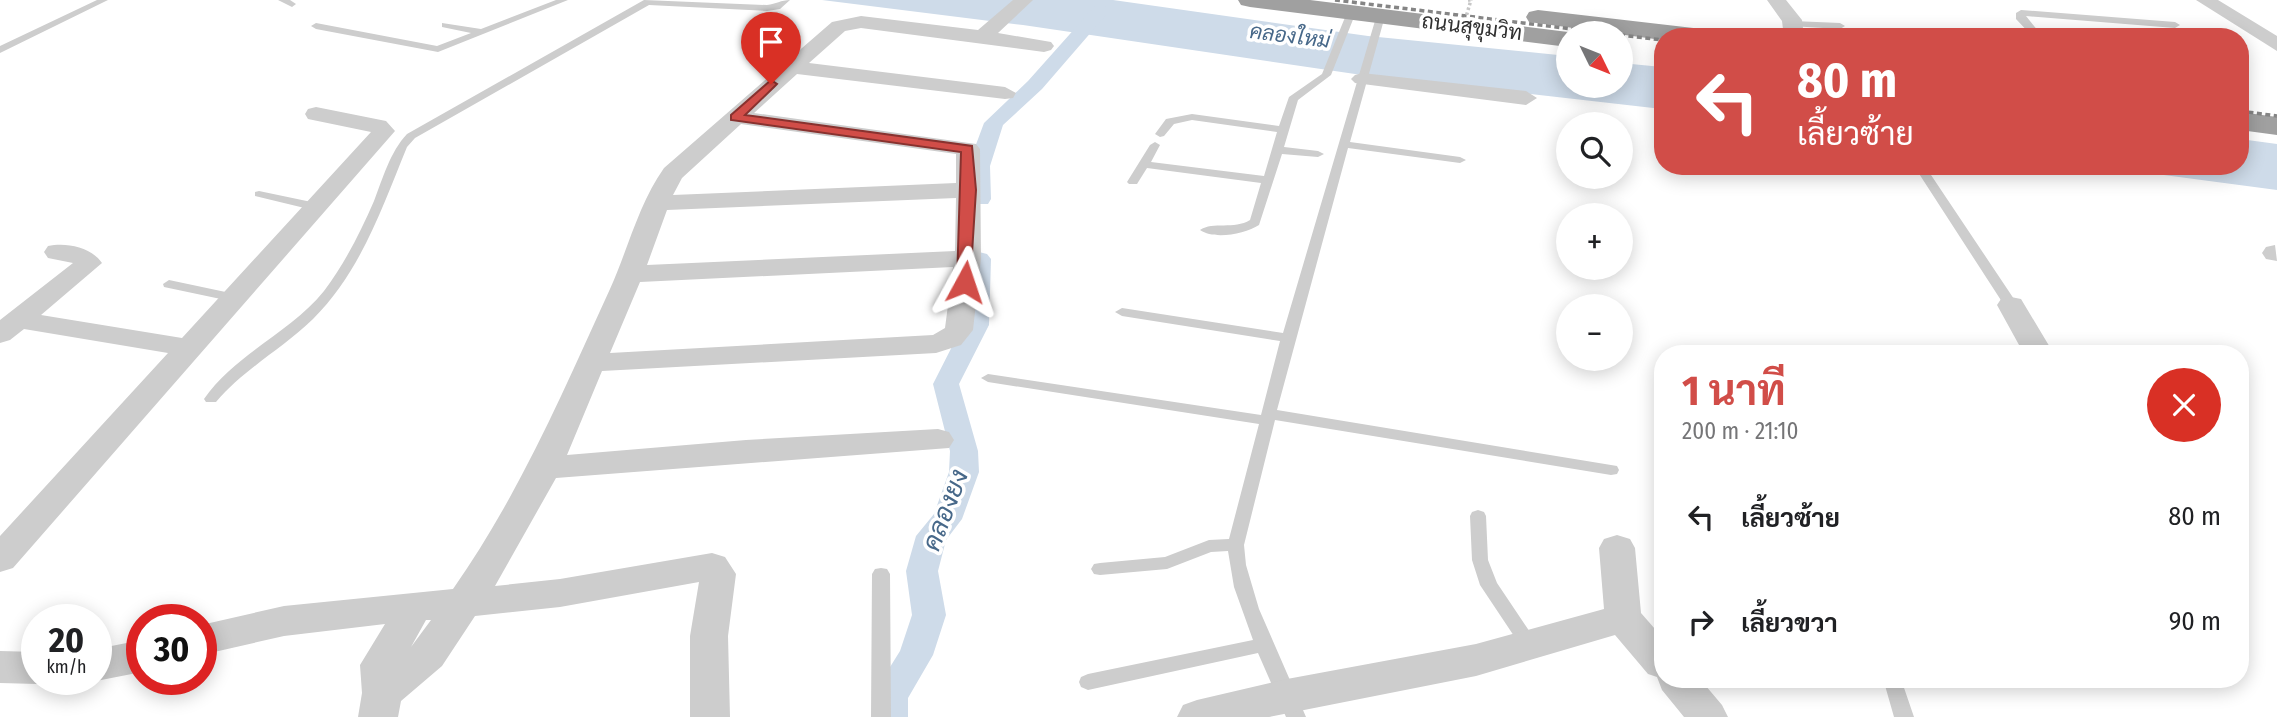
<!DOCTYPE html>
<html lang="th">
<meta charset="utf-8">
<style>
:root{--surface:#fff;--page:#f2f2f2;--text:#202124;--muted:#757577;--accent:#d14d48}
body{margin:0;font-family:"Fira Sans Condensed",Sarabun,sans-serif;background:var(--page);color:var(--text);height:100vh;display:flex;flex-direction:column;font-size:26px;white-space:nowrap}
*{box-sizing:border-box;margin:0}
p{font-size:23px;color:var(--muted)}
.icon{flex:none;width:38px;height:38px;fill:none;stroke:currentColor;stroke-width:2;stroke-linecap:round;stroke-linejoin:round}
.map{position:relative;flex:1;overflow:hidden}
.side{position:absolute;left:1654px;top:345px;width:595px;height:343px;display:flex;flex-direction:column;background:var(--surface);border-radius:28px;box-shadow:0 4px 18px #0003}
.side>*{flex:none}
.guide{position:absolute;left:1654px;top:28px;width:595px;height:147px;border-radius:28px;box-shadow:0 4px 18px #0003;background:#d14d48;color:#fff;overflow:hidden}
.needle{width:46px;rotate:133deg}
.tools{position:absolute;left:1556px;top:21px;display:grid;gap:14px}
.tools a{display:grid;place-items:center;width:77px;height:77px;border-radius:50%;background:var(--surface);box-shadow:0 4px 18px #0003;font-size:35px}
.speed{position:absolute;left:21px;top:604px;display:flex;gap:14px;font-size:35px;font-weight:700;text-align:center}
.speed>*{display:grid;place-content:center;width:91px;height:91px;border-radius:50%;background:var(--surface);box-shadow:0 4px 18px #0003;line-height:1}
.speed small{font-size:18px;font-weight:400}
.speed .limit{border:10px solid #d22;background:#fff;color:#111}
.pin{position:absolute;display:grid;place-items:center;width:60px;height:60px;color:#fff;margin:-72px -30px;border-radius:50% 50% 50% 0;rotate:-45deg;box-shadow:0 0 7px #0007}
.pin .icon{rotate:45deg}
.me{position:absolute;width:77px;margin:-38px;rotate:5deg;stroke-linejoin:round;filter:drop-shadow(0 0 5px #0008)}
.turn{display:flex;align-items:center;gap:24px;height:147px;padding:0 28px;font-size:32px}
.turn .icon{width:91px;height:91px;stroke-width:2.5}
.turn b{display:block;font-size:49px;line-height:60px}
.round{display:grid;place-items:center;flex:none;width:74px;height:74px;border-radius:37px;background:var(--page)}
.headline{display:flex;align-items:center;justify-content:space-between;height:119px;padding:0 28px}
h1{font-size:42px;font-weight:700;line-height:52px;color:var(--accent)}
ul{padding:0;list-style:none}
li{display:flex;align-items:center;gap:21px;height:105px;padding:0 28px}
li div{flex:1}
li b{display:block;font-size:26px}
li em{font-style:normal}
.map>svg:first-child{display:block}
.water{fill:#cedbe9}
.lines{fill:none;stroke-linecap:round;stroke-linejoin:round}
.canal{fill:#cedbe9;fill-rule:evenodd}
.path{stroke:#c7c7c7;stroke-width:3.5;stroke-dasharray:2.5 2.5;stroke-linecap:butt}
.service{fill:#cdcdcd;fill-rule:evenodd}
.minor{fill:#cdcdcd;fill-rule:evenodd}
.trunk{fill:#a0a0a0;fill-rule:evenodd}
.rail{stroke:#858585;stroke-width:3.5;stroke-dasharray:5 3.5;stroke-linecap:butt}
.path-bridge{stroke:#c7c7c7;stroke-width:3.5;stroke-dasharray:2.5 2.5;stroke-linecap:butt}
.route{fill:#d14d48;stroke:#88322f;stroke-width:2}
.labels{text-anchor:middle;stroke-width:7;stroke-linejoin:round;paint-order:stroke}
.far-street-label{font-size:21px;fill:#303030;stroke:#fff}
.far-water-label{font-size:21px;font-style:italic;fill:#476889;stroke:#fff}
.water-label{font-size:26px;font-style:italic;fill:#476889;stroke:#fff}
</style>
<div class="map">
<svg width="2277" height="717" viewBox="0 0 2277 717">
<rect width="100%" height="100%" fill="#fff"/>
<path class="water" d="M 822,0 L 1113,0 L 1368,36 L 1568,56 L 1568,86 L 1620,86 L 1621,63 L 1662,67 L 1662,109 L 1355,74 L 1023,25 Z
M 2240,139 L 2277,144 L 2277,190 L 2096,166 L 2240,166 Z"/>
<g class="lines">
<path class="canal" d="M 1100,6 L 1106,7 L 1108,11 L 1106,15 L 1042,89 L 1003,125 L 990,166 L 991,199 L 988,204 L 972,204 L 969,199 L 968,166 L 984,123 L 1028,81 L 1094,7 Z
M 979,252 L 987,254 L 991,259 L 989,325 L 959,384 L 978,451 L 979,472 L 962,519 L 946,540 L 938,571 L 946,615 L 933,655 L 908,698 L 908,717 L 872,717 L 872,696 L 900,651 L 912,615 L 906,571 L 916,536 L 934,514 L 949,472 L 950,451 L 933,384 L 963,325 L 967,259 L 971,254 Z"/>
<path class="path" d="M 1468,0 L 1471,0"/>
<path class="service" d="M 97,0 L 108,0 L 0,53 L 0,46 Z
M 278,0 L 290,0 L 296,4 L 292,7 Z
M 556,0 L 568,0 L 438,52 L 316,29 L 311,26 L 316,23 L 437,46 L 471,33 L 442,27 L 442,23 L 481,29 Z
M 644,0 L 767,5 C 776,4 781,0 790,0 L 780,9 L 767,11 L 649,5 L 415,138 L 407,147 C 382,208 361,271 313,319 C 282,349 244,369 216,402 L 206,402 L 204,399 C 235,354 290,333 324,291 C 345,263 360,233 374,201 C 383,178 390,152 407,134 Z
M 1348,10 L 1356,12 L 1331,75 L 1298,100 L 1284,147 L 1318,151 L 1324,154 L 1318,157 L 1282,154 L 1259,225 C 1245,234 1214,240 1200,230 C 1213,221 1234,230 1250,220 L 1261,183 L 1147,168 L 1137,184 L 1129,184 L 1127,182 L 1150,145 L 1155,142 L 1160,145 L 1151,162 L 1264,176 L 1277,132 L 1192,120 L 1174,124 L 1164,136 L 1160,137 L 1155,134 L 1166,119 L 1192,114 L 1279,126 L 1289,97 L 1322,74 Z
M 2021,10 L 2175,22 L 2180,25 L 2175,28 L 2026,16 L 2043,37 L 2033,37 L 2016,19 L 2016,13 Z
M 1377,14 L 1385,16 L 1350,142 L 1460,157 L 1466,160 L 1460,163 L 1348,148 L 1277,410 L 1611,465 L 1617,466 L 1619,470 L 1617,474 L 1611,475 L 1275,420 L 1244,545 L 1246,565 L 1259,609 L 1306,717 L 1286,717 L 1258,653 L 1088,690 L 1081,687 L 1079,682 L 1081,677 L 1088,674 L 1253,640 L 1234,587 L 1228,551 L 1211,552 L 1167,569 L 1100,575 L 1094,574 L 1091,569 L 1094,564 L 1100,563 L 1165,557 L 1209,540 L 1229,539 L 1259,424 L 988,382 L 981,378 L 988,374 L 1261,415 L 1280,341 L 1122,316 L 1115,312 L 1122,308 L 1283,333 Z
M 1793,21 L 1840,23 L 1845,26 L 1840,29 L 1790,26 L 1788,24 Z
M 1914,166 L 1925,166 L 2018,305 L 2016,308 L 2006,308 Z
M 259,191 L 321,204 L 323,207 L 317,211 L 255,196 L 255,192 Z
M 169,280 L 235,294 L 242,298 L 235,302 L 164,287 L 163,284 Z
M 1478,510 L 1484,512 L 1486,516 L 1488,560 L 1497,583 L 1536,641 L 1539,646 L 1536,651 L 1530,653 L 1524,651 L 1480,585 L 1472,560 L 1470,516 L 1472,512 Z
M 881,568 L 887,569 L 890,574 L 891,717 L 871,717 L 872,574 L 875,569 Z
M 1885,679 L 1901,679 L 1914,717 L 1894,717 L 1884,682 Z"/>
<path class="minor" d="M 1013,0 L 1033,0 L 998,33 L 1051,42 L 1054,46 L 1051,50 L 1044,52 L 861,28 L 845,31 L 809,63 L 1005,87 L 1016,93 L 1013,98 L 1005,99 L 797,74 L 754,113 L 976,144 L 980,149 L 981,258 L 973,330 L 961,345 L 936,353 L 602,371 L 567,455 L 746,440 L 938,429 L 949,432 L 954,440 L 949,448 L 556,478 L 495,586 L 560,579 L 712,553 L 725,557 L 736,574 L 728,636 L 730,717 L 690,717 L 690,636 L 699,582 L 560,607 L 475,616 L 442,666 L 401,701 L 398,717 L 358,717 L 362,693 L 360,665 L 385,624 L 284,636 L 201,655 L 201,625 L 284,606 L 453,589 C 519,495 563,392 610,289 C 628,249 639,203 664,168 L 832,22 L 861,16 L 978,30 ZM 741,124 L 956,154 L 956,183 L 673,195 L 682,178 ZM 956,198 L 955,251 L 647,265 L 667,210 ZM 953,267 L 945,328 L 933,335 L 610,353 L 640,282 ZM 426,620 L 431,620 L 411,647 Z
M 1767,0 L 1786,0 L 1802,20 L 1804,37 L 1784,37 L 1782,21 Z
M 2196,0 L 2218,0 L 2277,36 L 2277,51 Z
M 1362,73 L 1526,91 L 1537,98 L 1526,105 L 1355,83 L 1351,79 L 1355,75 Z
M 316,107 L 386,121 L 395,131 L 13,568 L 0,572 L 0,536 L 168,353 L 24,329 L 10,340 L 0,343 L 0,320 L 73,263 L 48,258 L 44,252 L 48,246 C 66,242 91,247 102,263 L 41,315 L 182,338 L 371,132 L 308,119 L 305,114 L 308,109 Z
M 2275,245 L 2277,261 L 2266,259 L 2262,253 L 2266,247 Z
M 2011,297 L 2021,299 L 2054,354 L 2024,354 L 1997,305 L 2001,299 Z
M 1617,535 L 1630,539 L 1635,548 L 1641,613 L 1662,637 L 1662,679 L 1700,679 L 1722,705 L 1728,717 L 1684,717 L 1662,690 L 1657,677 L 1648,674 L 1615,635 L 1476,676 L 1269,717 L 1177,717 L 1183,705 L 1197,700 L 1287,679 L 1476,644 L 1604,609 L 1599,548 L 1604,539 Z
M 142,640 L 142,672 L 96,681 L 91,679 L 96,679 L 96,649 Z
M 0,651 L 37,652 L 37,679 L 51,679 L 37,684 L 0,683 Z"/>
<path class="trunk" d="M 1238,0 L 1310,0 L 1576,33 L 1568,33 L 1568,47 L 1250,7 L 1241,5 Z
M 1538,10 L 1702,29 L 1711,32 L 1715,37 L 1662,37 L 1662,40 L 1529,22 L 1526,17 L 1529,12 Z
M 2240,112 L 2277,117 L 2277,135 L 2240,130 Z"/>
<path class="rail" d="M 1335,0 L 1605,33
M 1620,35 L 1662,40
M 2240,111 L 2277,116"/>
<path class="path-bridge" d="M 1461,34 L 1471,0"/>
</g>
<path class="route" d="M 771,80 L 777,84 L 775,86 L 745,115 L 972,146 L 976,190 L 970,285 L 965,287 L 957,282 L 961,152 L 731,120 L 731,115 Z"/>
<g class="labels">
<g class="far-street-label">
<text transform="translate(1472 27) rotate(7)" y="7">ถนนสุขุมวิท</text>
</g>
<g class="far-water-label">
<text transform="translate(1290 36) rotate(7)" y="7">คลองใหม่</text>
</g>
<g class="water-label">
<text transform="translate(945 510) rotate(-69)" y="9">คลองยง</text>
</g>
</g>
</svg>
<div class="tools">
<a><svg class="needle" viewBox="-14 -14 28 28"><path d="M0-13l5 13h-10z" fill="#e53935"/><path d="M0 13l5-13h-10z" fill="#757577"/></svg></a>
<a><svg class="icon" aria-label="search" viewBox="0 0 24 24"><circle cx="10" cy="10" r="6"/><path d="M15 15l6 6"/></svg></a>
<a>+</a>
<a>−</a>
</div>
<div class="speed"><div>20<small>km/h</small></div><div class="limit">30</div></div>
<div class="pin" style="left:771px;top:84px;background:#d93025"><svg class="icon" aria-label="arrive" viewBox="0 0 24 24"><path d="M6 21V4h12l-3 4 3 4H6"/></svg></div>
<svg class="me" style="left:965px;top:282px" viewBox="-20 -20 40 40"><path d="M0-17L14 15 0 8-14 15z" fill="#d14d48" stroke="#fff" stroke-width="4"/></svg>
<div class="guide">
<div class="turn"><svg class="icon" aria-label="left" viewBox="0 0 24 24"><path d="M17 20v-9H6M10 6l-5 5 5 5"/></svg><div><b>80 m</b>เลี้ยวซ้าย</div></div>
</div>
<section class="side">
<div class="headline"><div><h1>1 นาที</h1><p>200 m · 21:10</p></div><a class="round" style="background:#d93025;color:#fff"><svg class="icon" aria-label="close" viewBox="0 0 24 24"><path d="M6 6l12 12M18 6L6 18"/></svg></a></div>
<ul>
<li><svg class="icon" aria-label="left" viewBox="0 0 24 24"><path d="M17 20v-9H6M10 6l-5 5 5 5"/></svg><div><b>เลี้ยวซ้าย</b></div><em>80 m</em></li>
<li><svg class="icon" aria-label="right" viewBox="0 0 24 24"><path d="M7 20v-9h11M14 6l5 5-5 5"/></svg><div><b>เลี้ยวขวา</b></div><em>90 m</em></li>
</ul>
</section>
</div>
